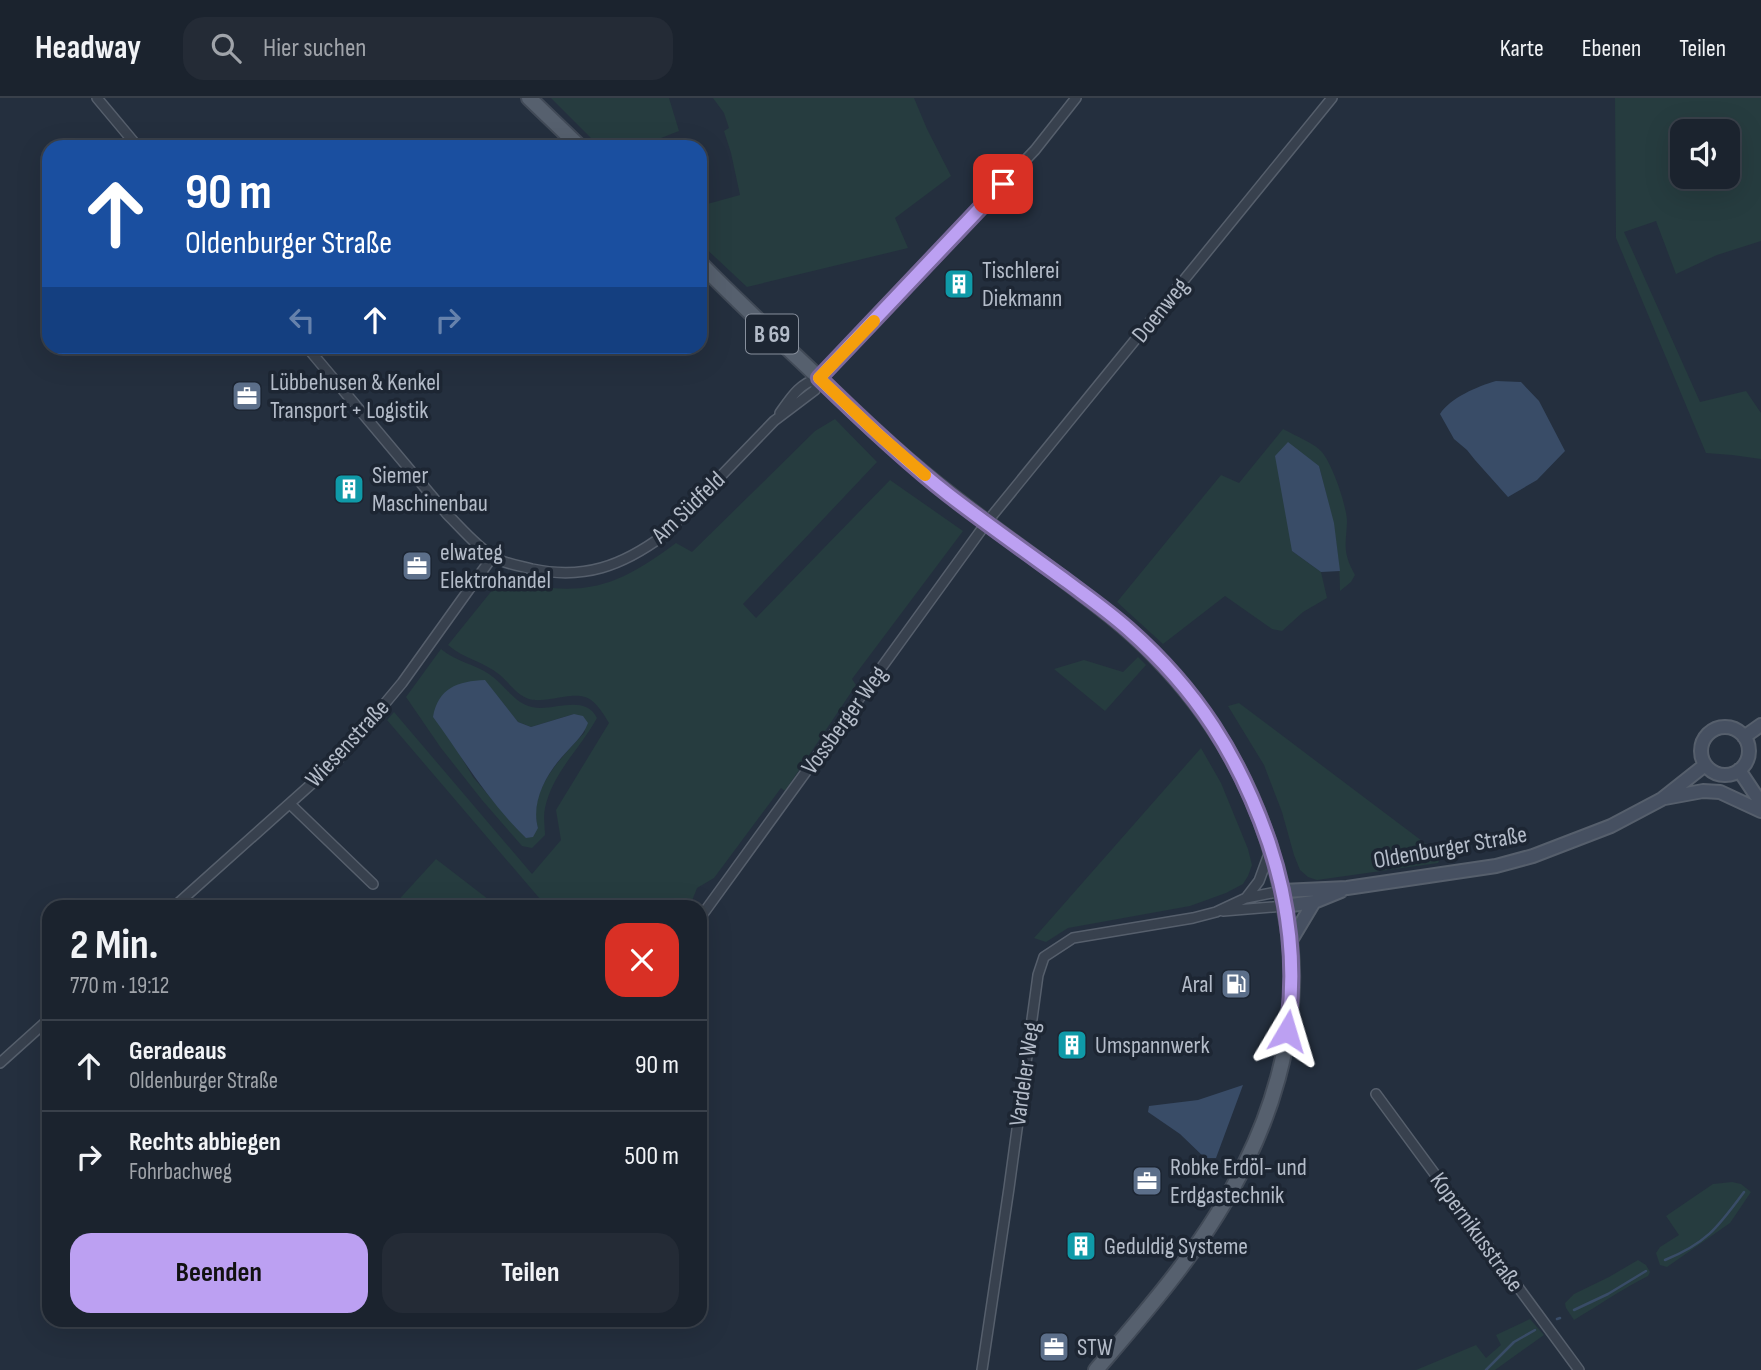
<!DOCTYPE html>
<html lang="de">
<meta charset="utf-8">
<style>
:root{--surface:#1b232e;--page:#242b36;--text:#f1f3f6;--muted:#a0a4aa;--line:#39404a;--accent:#bca0f2}
body{margin:0;font-family:"Sofia Sans Condensed",sans-serif;background:var(--page);color:var(--text);height:100vh;display:flex;flex-direction:column;font-size:26px;white-space:nowrap}
*{box-sizing:border-box;margin:0}
p{font-size:23px;color:var(--muted)}
.icon{flex:none;width:38px;height:38px;fill:none;stroke:currentColor;stroke-width:2;stroke-linecap:round;stroke-linejoin:round}
.map{position:relative;flex:1;overflow:hidden}
.side{position:absolute;left:42px;top:802px;width:665px;height:427px;display:flex;flex-direction:column;background:var(--surface);border-radius:21px;box-shadow:0 7px 28px #0002,0 0 0 2px var(--line)}
.side>*{flex:none}
.guide{position:absolute;left:42px;top:42px;width:665px;height:214px;border-radius:21px;box-shadow:0 7px 28px #0002,0 0 0 2px var(--line);background:#1a4fa0;color:#fff;overflow:hidden}
.buttons{position:absolute;left:1670px;top:21px;display:grid;gap:14px}
.buttons a{display:grid;place-items:center;width:70px;height:70px;border-radius:14px;background:var(--surface);box-shadow:0 7px 28px #0002,0 0 0 2px var(--line);font-size:35px}
.pin{position:absolute;display:grid;place-items:center;width:60px;height:60px;color:#fff;margin:-30px;border-radius:14px;box-shadow:0 4px 10px #0006}
.me{position:absolute;width:77px;margin:-38px;rotate:7deg;stroke-linejoin:round;filter:drop-shadow(0 0 5px #0008)}
.turn{display:flex;align-items:center;gap:24px;height:147px;padding:0 28px;font-size:32px}
.turn .icon{width:91px;height:91px;stroke-width:2.5}
.turn b{display:block;font-size:49px;line-height:60px}
.lanes{display:flex;align-items:center;height:66px;padding:0 28px;background:#0003;justify-content:center;gap:35px;direction:ltr}
.lanes .off{opacity:.35}
.round{display:grid;place-items:center;flex:none;width:74px;height:74px;border-radius:21px;background:var(--page)}
.overview{display:flex;align-items:center;justify-content:space-between;height:119px;padding:0 28px}
h1{font-size:42px;font-weight:700;line-height:52px}
.cta{display:flex;gap:14px;margin-top:auto;padding:14px 28px}
.cta a{flex:1;height:80px;border-radius:21px;background:var(--accent);color:#111;font-size:28px;font-weight:700;line-height:80px;text-align:center}
.cta a+a{background:var(--page);color:var(--text)}
ul{padding:0;list-style:none}
li{display:flex;align-items:center;gap:21px;height:91px;padding:0 28px;border-top:2px solid var(--line)}
li div{flex:1}
li b{display:block;font-size:26px}
li em{font-style:normal}
header{display:flex;align-items:center;gap:42px;box-sizing:border-box;height:98px;padding:0 35px;background:var(--surface);border-bottom:2px solid var(--line)}
header strong{font-size:33px}
nav{display:flex;gap:38px;margin-inline-start:auto;font-size:24px}
.search{width:490px;height:63px;background:var(--page);display:flex;align-items:center;gap:18px;box-sizing:border-box;padding:0 24px;border-radius:21px;color:var(--muted);font-size:26px}
.map>svg:first-child{display:block}
.green{fill:#263c3f;fill-rule:evenodd}
.water{fill:#394c67}
.lines{fill:none;stroke-linecap:round;stroke-linejoin:round}
.stream{stroke:#394c67;stroke-width:2.5}
.street-casing{stroke:#565f6c;stroke-width:12}
.secondary-casing{stroke:#565f6c;stroke-width:16}
.primary-casing{stroke:#414a57;stroke-width:18}
.street{stroke:#38414e;stroke-width:9}
.secondary{stroke:#465061;stroke-width:12}
.primary{stroke:#56606e;stroke-width:14}
.route-casing{stroke:#7a689d;stroke-width:18}
.route{stroke:#bca0f2;stroke-width:12}
.slow{stroke:#f59e0b;stroke-width:12}
.labels{text-anchor:middle;stroke-width:7;stroke-linejoin:round;paint-order:stroke}
.shield{fill:#1d2633;stroke:#878f9c;stroke-width:2}
.shield-label{font-size:23px;font-weight:bold;fill:#b4bcc9}
.poi-label{font-size:24px;fill:#b4bcc9;stroke:#1d2633;text-anchor:start}
.street-label{font-size:24px;fill:#b4bcc9;stroke:#1d2633}
</style>
<header>
<strong>Headway</strong>
<div class="search"><svg class="icon" aria-label="search" viewBox="0 0 24 24"><circle cx="10" cy="10" r="6"/><path d="M15 15l6 6"/></svg>Hier suchen</div>
<nav><a>Karte</a><a>Ebenen</a><a>Teilen</a></nav>
</header>
<div class="map">
<svg width="1761" height="1272" viewBox="0 0 1761 1272">
<rect width="100%" height="100%" fill="#242f3e"/>
<path class="green" d="M 551,0 L 669,0 L 679,33 L 638,49 L 600,49 Z
M 713,0 L 914,0 L 927,31 L 951,78 L 895,120 L 908,150 L 747,189 L 700,145 L 700,108 L 740,97 L 731,55 L 724,33 L 729,30 L 724,15 Z
M 1615,0 L 1761,0 L 1761,143 L 1717,157 L 1676,176 L 1656,123 L 1624,134 L 1700,304 L 1746,293 L 1761,315 L 1761,361 L 1732,357 L 1706,355 L 1616,140 ZM 1682,33 L 1727,33 L 1727,79 L 1682,79 Z
M 835,321 L 877,364 L 743,506 L 756,520 L 890,382 L 963,433 L 852,581 L 856,587 L 785,693 L 781,690 L 714,780 L 697,790 L 690,808 L 546,808 L 387,622 L 394,614 L 532,776 L 561,742 L 556,712 L 609,625 C 591,594 584,595 550,601 C 544,602 535,603 529,601 C 517,597 509,585 500,577 C 483,563 464,561 448,547 L 498,485 C 516,482 533,489 551,490 C 604,495 635,475 676,445 L 692,454 L 815,333 Z
M 1283,331 C 1292,336 1315,346 1321,353 C 1332,365 1347,408 1347,424 C 1346,448 1342,453 1355,477 L 1351,484 L 1340,493 C 1340,449 1330,410 1319,368 L 1292,453 L 1321,474 L 1327,500 L 1303,514 L 1282,533 L 1272,531 L 1225,498 L 1163,546 L 1117,504 L 1221,377 L 1239,385 Z
M 441,551 C 457,564 474,566 489,576 C 504,586 514,605 532,609 C 552,614 585,595 597,620 C 580,651 553,674 545,710 C 543,719 545,729 545,737 L 532,750 L 522,748 L 482,702 L 441,650 L 406,599 ZM 484,582 L 518,624 L 531,629 L 574,616 L 585,634 C 561,660 527,692 538,730 L 518,732 L 473,679 L 456,650 Z
M 1138,559 L 1146,567 L 1105,613 L 1054,571 L 1084,562 L 1123,574 Z
M 1239,605 L 1442,758 L 1438,765 L 1317,782 L 1308,779 L 1300,772 L 1294,757 L 1282,714 L 1264,667 L 1228,608 Z
M 1201,650 L 1221,685 L 1248,751 L 1252,767 L 1248,778 L 1243,786 L 1226,795 L 1190,808 L 1068,830 L 1046,844 L 1034,840 Z
M 436,761 L 497,808 L 393,808 Z
M 1732,1084 L 1741,1086 L 1751,1094 L 1730,1125 L 1667,1169 L 1660,1167 L 1656,1155 L 1660,1149 L 1679,1137 L 1666,1118 L 1713,1086 Z
M 1638,1162 L 1646,1167 L 1650,1174 L 1648,1178 C 1622,1191 1599,1207 1574,1222 L 1566,1210 L 1565,1205 L 1574,1196 L 1609,1179 Z
M 1530,1221 L 1544,1237 L 1495,1272 L 1416,1272 L 1476,1247 L 1486,1260 L 1501,1247 L 1496,1237 Z"/>
<path class="water" d="M 1496,283 L 1521,284 L 1539,303 L 1565,353 L 1537,382 L 1508,399 L 1475,362 L 1467,352 L 1454,341 L 1440,316 C 1450,300 1478,288 1496,283 Z
M 1288,344 L 1319,368 L 1334,425 L 1340,473 L 1321,474 L 1292,453 L 1275,358 Z
M 485,582 L 518,624 L 531,629 L 574,616 L 583,618 L 588,625 C 583,639 571,648 561,660 C 545,678 531,706 538,730 L 533,739 L 526,740 C 489,705 463,660 433,619 C 438,590 458,583 485,582 Z
M 1243,987 L 1216,1060 L 1205,1060 L 1180,1036 L 1148,1014 L 1149,1008 L 1198,1002 Z"/>
<g class="lines">
<path class="stream" d="M 1665,1162 C 1707,1145 1718,1129 1744,1094
M 1574,1212 L 1608,1196 L 1646,1173
M 1557,1221 L 1560,1220
M 1486,1272 L 1514,1244 L 1535,1232"/>
<g class="street-casing">
<path id="street" d="M 97,0 L 138,49
M 306,248 L 447,416 C 462,431 477,449 495,460 C 506,466 520,468 532,471 C 584,482 622,468 664,437 L 774,323 L 815,292 L 819,280 L 1035,52 L 1076,0
M 780,315 C 792,298 799,286 819,280
M 290,706 L 373,786
M 1246,800 L 1259,783 L 1270,753
M 175,808 L 336,664 L 402,585 L 493,458
M 1223,813 L 1284,808
M 700,820 L 987,424 L 1332,0
M 0,965 L 49,921
M 1376,996 L 1579,1272
M 982,1272 L 1009,1090 L 1038,877 L 1044,859 L 1073,840 L 1193,820 L 1216,814 L 1246,800 L 1282,793"/>
</g>
<g class="secondary-casing">
<path id="secondary" d="M1701 653a24 24 0 1 1 48 0a24 24 0 1 1-48 0Z
M 1744,639 L 1761,627
M 1739,672 L 1761,705
M 1665,700 L 1703,693 L 1720,694 L 1761,713
M 1282,793 L 1347,790 L 1496,768 L 1533,758 L 1611,728 L 1662,701 L 1705,667
M 1284,808 L 1314,804 L 1341,793
M 1290,844 L 1314,804"/>
</g>
<g class="primary-casing">
<path id="primary" d="M 529,0 L 580,49
M 700,165 C 738,204 778,241 817,278 C 850,309 882,341 916,369 C 963,409 1014,444 1063,481 C 1095,505 1127,529 1155,558 C 1225,629 1268,714 1285,812 C 1290,837 1293,864 1292,889 C 1290,950 1272,1012 1245,1066 C 1208,1143 1151,1208 1096,1272"/>
</g>
<use href="#street" class="street"/>
<use href="#secondary" class="secondary"/>
<use href="#primary" class="primary"/>
</g>
<g class="lines">
<g class="route-casing">
<path id="route" d="M 1003,86 L 819,280 C 861,321 903,361 949,397 C 988,427 1029,456 1069,485 C 1089,500 1109,514 1128,531 C 1197,592 1239,658 1269,745 C 1289,805 1297,871 1287,933"/>
</g>
<use href="#route" class="route"/>
<path class="slow" d="M 874,223 L 819,280 L 880,338 L 925,377"/>
</g>
<defs>
<g id="building-square" transform="scale(1.575)"><rect x="-9" y="-9" width="18" height="18" rx="4" fill="#0f9aa8" stroke="#1d2633"/><path d="M-4-6H4V6H1V3H-1V6H-4ZM-2.5-4.3h1.7v1.8h-1.7ZM.8-4.3h1.7v1.8H.8ZM-2.5-1h1.7V.8h-1.7ZM.8-1h1.7V.8H.8Z" fill="#fff"/></g>
<g id="office-square" transform="scale(1.575)"><rect x="-9" y="-9" width="18" height="18" rx="4" fill="#5c6f8a" stroke="#1d2633"/><path d="M-6-3h4V-5.5h4V-3h4V5H-6ZM-1-4.5V-3h2v-1.5ZM-6 0V1H6V0Z" fill="#fff"/></g>
<g id="fuel-square" transform="scale(1.575)"><rect x="-9" y="-9" width="18" height="18" rx="4" fill="#5c6f8a" stroke="#1d2633"/><path d="M-5.5-6h7V0h2V4h1.3V-2.5L3-4.5l.8-.8L6-3V5H2.5V1h-1V6h-7ZM-4.2-4.7v3.2H.2V-4.7Z" fill="#fff"/></g>
</defs>
<g fill-rule="evenodd">
<use href="#building-square" x="959" y="186"/>
<use href="#office-square" x="247" y="298"/>
<use href="#building-square" x="349" y="391"/>
<use href="#office-square" x="417" y="468"/>
<use href="#fuel-square" x="1236" y="886"/>
<use href="#building-square" x="1072" y="947"/>
<use href="#office-square" x="1147" y="1083"/>
<use href="#building-square" x="1081" y="1148"/>
<use href="#office-square" x="1054" y="1249"/>
</g>
<g class="labels">
<rect class="shield" x="746" y="216.5" width="52" height="39" rx="5"/>
<g class="shield-label">
<text x="772" y="244">B 69</text>
</g>
<g class="poi-label">
<text x="982" y="180">Tischlerei<tspan x="982" dy="28">Diekmann</tspan></text>
<text x="270" y="292">Lübbehusen &amp; Kenkel<tspan x="270" dy="28">Transport + Logistik</tspan></text>
<text x="372" y="385">Siemer<tspan x="372" dy="28">Maschinenbau</tspan></text>
<text x="440" y="462">elwateg<tspan x="440" dy="28">Elektrohandel</tspan></text>
<text x="1213" y="894" text-anchor="end">Aral</text>
<text x="1095" y="955">Umspannwerk</text>
<text x="1170" y="1077">Robke Erdöl- und<tspan x="1170" dy="28">Erdgastechnik</tspan></text>
<text x="1104" y="1156">Geduldig Systeme</text>
<text x="1077" y="1257">STW</text>
</g>
<g class="street-label">
<text transform="translate(1160 212) rotate(-51)" y="8">Doenweg</text>
<text transform="translate(688 409) rotate(-44)" y="8">Am Südfeld</text>
<text transform="translate(844 622) rotate(-54)" y="8">Vossberger Weg</text>
<text transform="translate(347 645) rotate(-47)" y="8">Wiesenstraße</text>
<text transform="translate(1450 749) rotate(-10)" y="8">Oldenburger Straße</text>
<text transform="translate(1024 976) rotate(-82)" y="8">Vardeler Weg</text>
<text transform="translate(1477 1134) rotate(54)" y="8">Kopernikusstraße</text>
</g>
</g>
</svg>
<div class="buttons">
<a><svg class="icon" aria-label="sound" viewBox="0 0 24 24"><path d="M4 9h4l5-4v14l-5-4H4zM17 9q2 3 0 6"/></svg></a>
</div>
<div class="pin" style="left:1003px;top:86px;background:#d93025"><svg class="icon" aria-label="arrive" viewBox="0 0 24 24"><path d="M6 21V4h12l-3 4 3 4H6"/></svg></div>
<svg class="me" style="left:1287px;top:933px" viewBox="-20 -20 40 40"><path d="M0-17L14 15 0 8-14 15z" fill="#bca0f2" stroke="#fff" stroke-width="4"/></svg>
<div class="guide">
<div class="turn"><svg class="icon" aria-label="ahead" viewBox="0 0 24 24"><path d="M12 20V5M6 11l6-6 6 6"/></svg><div><b>90 m</b>Oldenburger Straße</div></div>
<div class="lanes"><svg class="icon off" aria-label="left" viewBox="0 0 24 24"><path d="M17 20v-9H6M10 6l-5 5 5 5"/></svg><svg class="icon" aria-label="ahead" viewBox="0 0 24 24"><path d="M12 20V5M6 11l6-6 6 6"/></svg><svg class="icon off" aria-label="right" viewBox="0 0 24 24"><path d="M7 20v-9h11M14 6l5 5-5 5"/></svg></div>
</div>
<section class="side">
<div class="overview"><div><h1>2 Min.</h1><p>770 m · 19:12</p></div><a class="round" style="background:#d93025;color:#fff"><svg class="icon" aria-label="close" viewBox="0 0 24 24"><path d="M6 6l12 12M18 6L6 18"/></svg></a></div>
<ul>
<li><svg class="icon" aria-label="ahead" viewBox="0 0 24 24"><path d="M12 20V5M6 11l6-6 6 6"/></svg><div><b>Geradeaus</b><p>Oldenburger Straße</p></div><em>90 m</em></li>
<li><svg class="icon" aria-label="right" viewBox="0 0 24 24"><path d="M7 20v-9h11M14 6l5 5-5 5"/></svg><div><b>Rechts abbiegen</b><p>Fohrbachweg</p></div><em>500 m</em></li>
</ul>
<div class="cta"><a>Beenden</a><a>Teilen</a></div>
</section>
</div>
